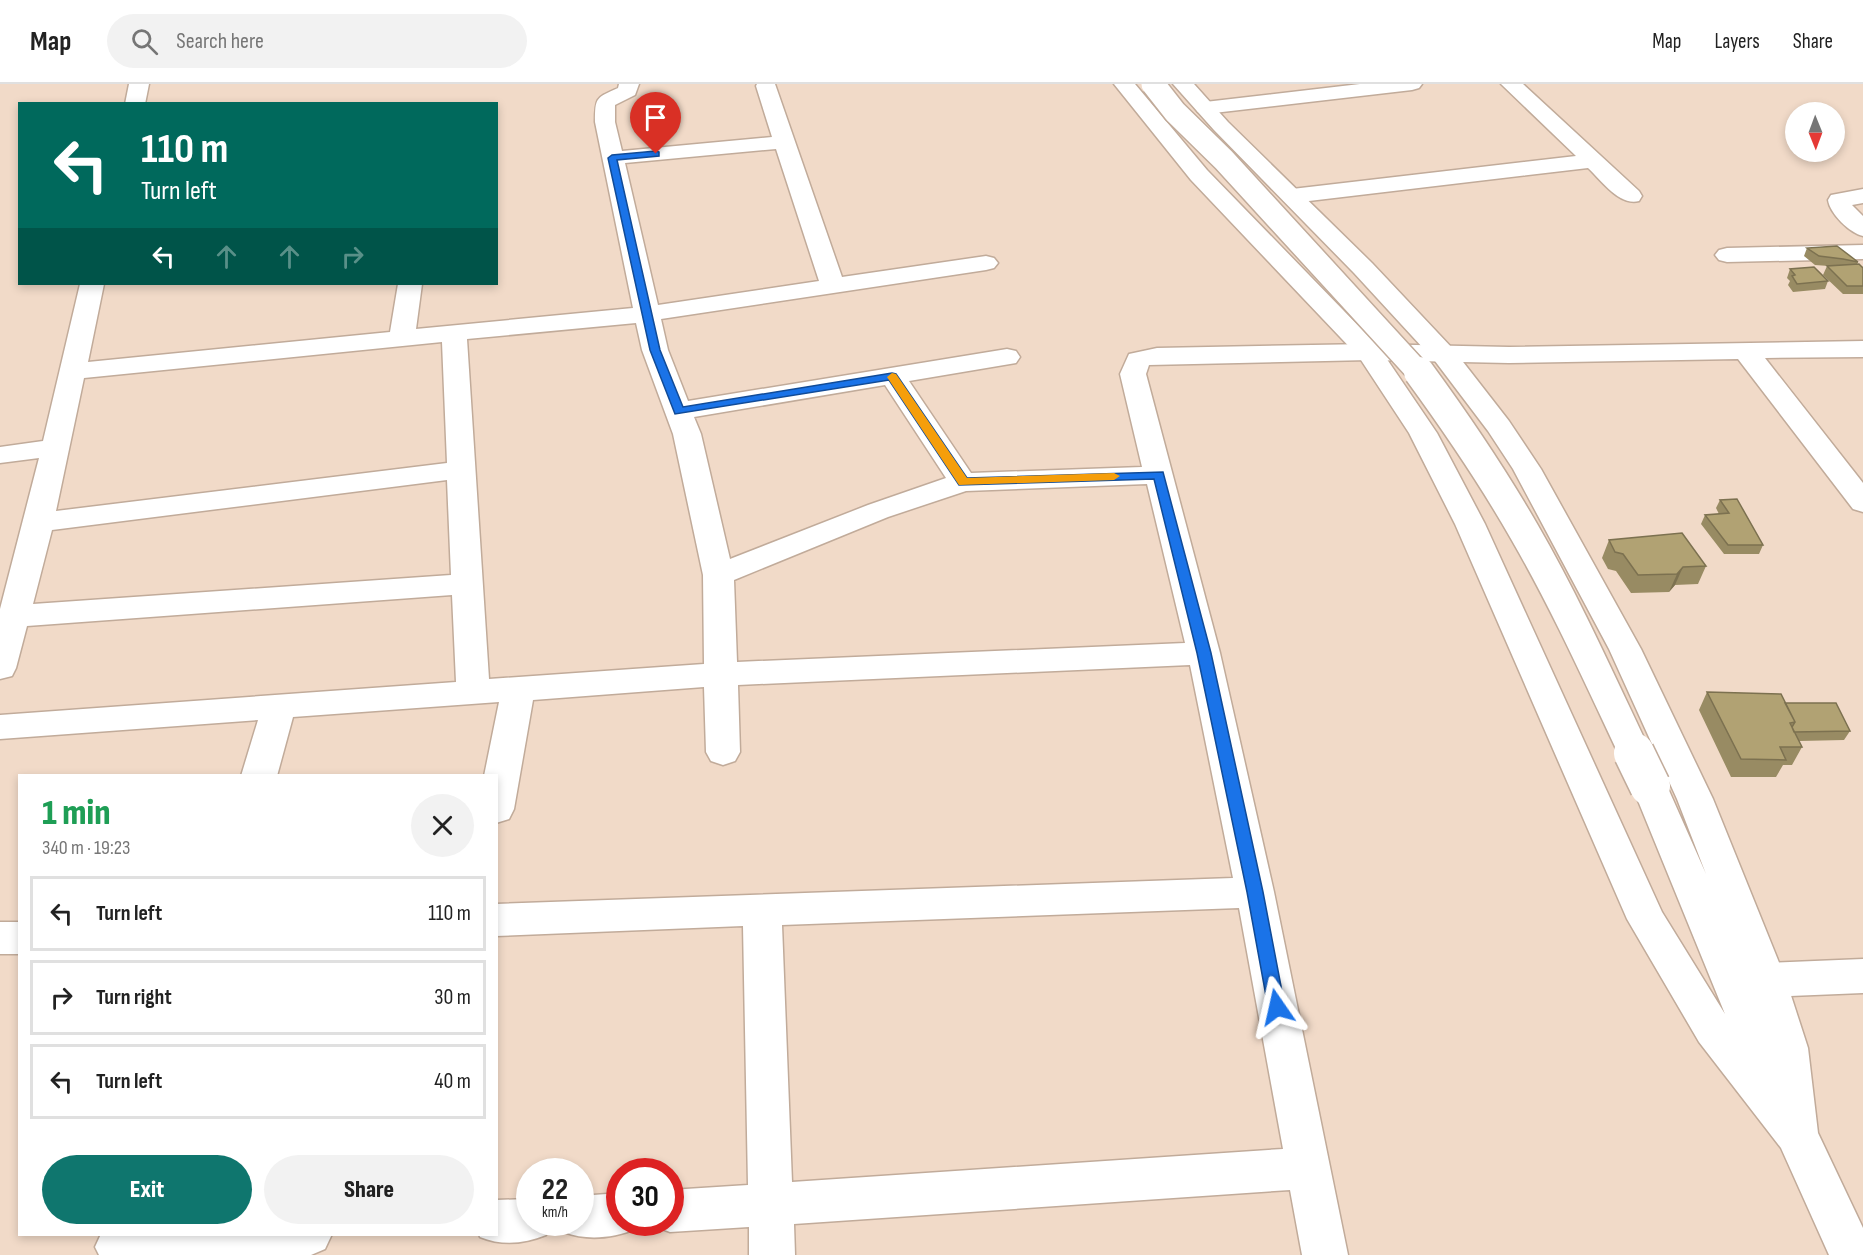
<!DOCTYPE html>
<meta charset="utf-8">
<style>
:root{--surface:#fff;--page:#f2f2f2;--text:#222;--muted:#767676;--line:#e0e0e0;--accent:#0f766e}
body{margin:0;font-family:"Sofia Sans Condensed",sans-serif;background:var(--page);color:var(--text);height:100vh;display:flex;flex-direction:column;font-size:22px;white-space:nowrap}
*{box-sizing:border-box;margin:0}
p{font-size:20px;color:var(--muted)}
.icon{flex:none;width:33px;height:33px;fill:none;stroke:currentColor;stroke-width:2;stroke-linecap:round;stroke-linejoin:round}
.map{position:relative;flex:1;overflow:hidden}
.drawer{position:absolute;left:18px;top:690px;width:480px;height:462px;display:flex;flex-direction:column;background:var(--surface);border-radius:0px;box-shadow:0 3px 9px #0003}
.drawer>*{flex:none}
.top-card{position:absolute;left:18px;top:18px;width:480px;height:183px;border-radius:0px;box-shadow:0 3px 9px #0003;background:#00695c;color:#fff;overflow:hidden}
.needle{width:39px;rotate:179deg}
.tools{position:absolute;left:1785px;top:18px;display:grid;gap:12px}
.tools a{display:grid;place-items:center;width:60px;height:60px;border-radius:50%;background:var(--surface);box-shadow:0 3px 9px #0003;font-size:30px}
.speed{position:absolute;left:516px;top:1074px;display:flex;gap:12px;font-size:30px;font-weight:700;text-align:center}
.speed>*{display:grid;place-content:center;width:78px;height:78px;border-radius:50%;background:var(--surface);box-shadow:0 3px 9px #0003;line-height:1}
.speed small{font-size:15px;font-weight:400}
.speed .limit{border:9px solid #d22;background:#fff;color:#111}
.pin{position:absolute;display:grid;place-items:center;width:51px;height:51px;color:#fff;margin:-62px -26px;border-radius:50% 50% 50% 0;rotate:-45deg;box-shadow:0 0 6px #0007}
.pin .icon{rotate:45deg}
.me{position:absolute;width:66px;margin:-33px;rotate:349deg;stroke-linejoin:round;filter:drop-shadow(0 0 4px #0008)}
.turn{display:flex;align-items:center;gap:21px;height:126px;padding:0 24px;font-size:27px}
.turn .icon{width:78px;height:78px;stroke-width:2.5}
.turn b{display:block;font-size:42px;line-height:51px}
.lanes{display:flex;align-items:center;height:57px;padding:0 24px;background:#0003;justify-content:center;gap:30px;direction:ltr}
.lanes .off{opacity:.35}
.round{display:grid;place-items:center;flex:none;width:63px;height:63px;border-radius:32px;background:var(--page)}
.overview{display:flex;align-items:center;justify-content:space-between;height:102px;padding:0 24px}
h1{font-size:36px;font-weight:800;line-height:45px;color:#1e9e55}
.action{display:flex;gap:12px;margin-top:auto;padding:12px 24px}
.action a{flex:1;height:69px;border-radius:36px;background:var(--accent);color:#fff;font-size:24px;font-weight:800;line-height:69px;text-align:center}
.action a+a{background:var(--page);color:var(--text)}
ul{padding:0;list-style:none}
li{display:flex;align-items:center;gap:18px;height:75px;margin:0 12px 9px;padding:0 12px;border:3px solid var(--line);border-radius:0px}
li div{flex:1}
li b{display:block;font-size:22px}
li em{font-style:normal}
header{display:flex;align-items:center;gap:36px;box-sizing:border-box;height:84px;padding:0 30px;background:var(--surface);border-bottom:2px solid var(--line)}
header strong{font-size:28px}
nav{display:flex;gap:33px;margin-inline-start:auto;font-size:21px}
.search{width:420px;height:54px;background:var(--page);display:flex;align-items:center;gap:15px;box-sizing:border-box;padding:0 21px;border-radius:33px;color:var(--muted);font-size:22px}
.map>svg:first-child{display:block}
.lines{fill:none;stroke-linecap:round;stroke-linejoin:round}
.minor-casing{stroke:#c1ab9a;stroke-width:3}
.primary-casing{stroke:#c1ab9a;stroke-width:3}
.minor{fill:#fff;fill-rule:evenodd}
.primary{fill:#fff;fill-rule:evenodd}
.primary-bridge-far2-casing{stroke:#c1ab9a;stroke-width:26;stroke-linecap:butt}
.primary-bridge-far1-casing{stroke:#c1ab9a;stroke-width:33;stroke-linecap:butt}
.primary-bridge-casing{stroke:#c1ab9a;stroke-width:43;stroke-linecap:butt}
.primary-bridge-far2{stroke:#fff;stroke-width:23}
.primary-bridge-far1{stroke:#fff;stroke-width:30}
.primary-bridge{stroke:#fff;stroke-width:40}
.wall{fill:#988b63}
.shaded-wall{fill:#7c7150}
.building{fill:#b1a273;stroke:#7c7150;stroke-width:1.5}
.route{fill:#1a73e8;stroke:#114b97;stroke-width:1.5}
.slow{fill:#f59e0b}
</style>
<header>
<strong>Map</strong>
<div class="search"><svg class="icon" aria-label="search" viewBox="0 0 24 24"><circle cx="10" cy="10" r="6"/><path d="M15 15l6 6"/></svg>Search here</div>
<nav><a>Map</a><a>Layers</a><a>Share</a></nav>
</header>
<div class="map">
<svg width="1863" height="1171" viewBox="0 0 1863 1171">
<rect width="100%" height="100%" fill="#f1dac8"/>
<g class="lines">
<g class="minor-casing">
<path id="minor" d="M 129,0 L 149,0 L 145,20 L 125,20 Z
M 619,0 L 639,0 L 635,11 L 615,21 L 615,38 L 622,67 L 772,53 L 756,2 L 757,0 L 775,0 L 842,193 L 986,172 L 994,174 L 998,179 L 994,184 L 986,186 L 661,235 L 668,266 L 688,317 L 1007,265 L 1016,267 L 1020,273 L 1016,279 L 909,297 L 971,389 L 1142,383 L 1120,290 L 1129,270 L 1157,264 L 1369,260 L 1509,263 L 1863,257 L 1863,273 L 1765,274 L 1863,399 L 1863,428 L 1853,425 L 1738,275 L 1509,279 L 1369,276 L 1149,281 L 1146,290 L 1220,569 L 1274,808 L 1348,1171 L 1302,1171 L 1290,1106 L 794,1140 L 795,1171 L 749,1171 L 749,1143 L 670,1148 L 654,1142 L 653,1138 L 670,1138 L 670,1106 L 748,1101 L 743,842 L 496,852 L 496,820 L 1233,794 L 1190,581 L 738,601 L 740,668 L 735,677 L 723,681 L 711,677 L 706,668 L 704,603 L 533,616 L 514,725 L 509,735 L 496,739 L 496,692 L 484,692 L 499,618 L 293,633 L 277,692 L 241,692 L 258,636 L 0,655 L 0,631 L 456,598 L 452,511 L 27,542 L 16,584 L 12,592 L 0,595 L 0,525 L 39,374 L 0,379 L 0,363 L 43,357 L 80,200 L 104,200 L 88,278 L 390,248 L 398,200 L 422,200 L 416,245 L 633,224 L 595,38 C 595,13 596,14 618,4 ZM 776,65 L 819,197 L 658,221 L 625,79 ZM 636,239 L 642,266 L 673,350 L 703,491 L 704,580 L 489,595 L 467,255 ZM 442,258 L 447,379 L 56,427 L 84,294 ZM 885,301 L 946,394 L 868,421 L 730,475 L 701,350 L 694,333 ZM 447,396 L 451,491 L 33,520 L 52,446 ZM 1147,400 L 1185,559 L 737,578 L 734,496 L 888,433 L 966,407 ZM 1239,824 L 1283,1065 L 792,1098 L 782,841 Z
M 1360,0 L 1422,0 L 1419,4 L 1412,6 L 1205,30 L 1198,28 L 1195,24 L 1198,20 L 1205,18 Z
M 1501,0 L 1523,0 L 1639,107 L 1642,112 L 1639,117 C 1619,122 1602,97 1588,84 L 1292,119 L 1284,117 L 1281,112 L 1284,107 L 1292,105 L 1576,72 Z
M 1863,105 L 1863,119 L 1852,121 L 1863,132 L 1863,152 C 1850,149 1830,130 1828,116 L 1831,111 Z
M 1863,161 L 1863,175 L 1727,178 L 1719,176 L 1715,171 L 1719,166 L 1727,164 Z
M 0,838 L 20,838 L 20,870 L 0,870 Z
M 1863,875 L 1863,909 L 1766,913 L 1752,908 L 1746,896 L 1752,884 L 1766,879 Z
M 620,1109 L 620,1138 L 639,1138 L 636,1145 C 613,1154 587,1157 564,1148 L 560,1138 L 580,1138 L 580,1112 Z
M 530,1115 L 530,1138 L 551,1138 L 546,1151 C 524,1160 502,1162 480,1153 L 479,1150 L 496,1150 L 496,1116 Z
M 101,1150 L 332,1150 L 325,1165 L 311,1171 L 99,1171 L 95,1163 Z"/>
</g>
<g class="primary-casing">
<path id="primary" d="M 1114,0 L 1135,0 L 1207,86 L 1378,262 L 1437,349 L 1485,440 L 1662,828 L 1725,930 L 1632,702 L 1637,693 L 1650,689 L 1663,693 L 1706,790 L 1677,715 L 1609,565 L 1513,385 L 1488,347 L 1435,277 L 1354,189 L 1214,46 L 1173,0 L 1194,0 L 1228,38 L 1372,179 L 1453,265 L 1509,337 L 1541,385 L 1641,565 L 1713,715 L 1786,896 L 1808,964 L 1818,1049 L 1863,1144 L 1863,1171 L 1829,1171 L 1781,1064 L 1699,958 L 1627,835 L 1455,440 L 1409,349 L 1359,273 L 1191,96 Z"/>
</g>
<use href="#minor" class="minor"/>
<use href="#primary" class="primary"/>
<g class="primary-bridge-far2-casing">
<path id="primary-bridge-far2" d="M 1153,0 L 1175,28 L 1224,76 L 1420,290"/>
</g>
<g class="primary-bridge-far1-casing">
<path id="primary-bridge-far1" d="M 1419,288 C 1457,340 1493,393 1525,449 C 1566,520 1600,596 1635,670"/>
</g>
<g class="primary-bridge-casing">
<path id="primary-bridge" d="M 1634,669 L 1650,702"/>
</g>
<use href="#primary-bridge-far2" class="primary-bridge-far2"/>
<use href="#primary-bridge-far1" class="primary-bridge-far1"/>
<use href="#primary-bridge" class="primary-bridge"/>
</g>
<path class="wall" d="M 1807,164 L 1858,178 L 1857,180 L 1862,184 L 1863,182 L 1863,210 L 1843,210 L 1823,191 L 1827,182 L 1829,182 L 1815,181 L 1804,172 Z
M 1790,185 L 1828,197 L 1825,205 L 1793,208 L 1788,201 L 1790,197 L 1787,194 Z
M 1720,416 L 1763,461 L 1759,470 L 1724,470 L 1701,440 L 1705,431 L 1719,430 L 1716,424 Z
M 1609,456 L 1706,482 L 1698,500 L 1675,501 L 1669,508 L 1631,509 L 1616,487 L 1608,485 L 1602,474 Z
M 1707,608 L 1785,619 L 1850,647 L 1844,656 L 1799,657 L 1802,663 L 1792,681 L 1783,681 L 1776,693 L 1731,693 L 1699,626 Z"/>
<path class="shaded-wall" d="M 1683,483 L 1675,501 L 1669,508 L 1677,490 Z"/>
<path class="building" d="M 1837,162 L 1858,178 L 1843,175 L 1819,172 L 1807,164 Z
M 1859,180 L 1863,184 L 1863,202 L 1847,202 L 1827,182 Z
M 1814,183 L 1828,197 L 1797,200 L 1792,192 L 1795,191 L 1790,185 Z
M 1737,415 L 1763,461 L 1728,461 L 1705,431 L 1729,429 L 1720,416 Z
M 1682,449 L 1706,482 L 1683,483 L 1677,490 L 1638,491 L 1623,470 L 1615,468 L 1609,456 Z
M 1707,608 L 1781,610 L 1795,638 L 1790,639 L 1802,663 L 1780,663 L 1786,676 L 1741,675 Z
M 1785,619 L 1836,619 L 1850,647 L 1794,648 L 1792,643 L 1795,638 Z"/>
<path class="route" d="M 656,67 L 659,68 L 659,72 L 617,76 L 660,266 L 683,323 L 892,289 L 896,290 L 967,394 L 1163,388 L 1211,569 L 1263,808 L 1285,923 L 1283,928 L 1277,930 L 1271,928 L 1268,923 L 1247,808 L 1197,569 L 1154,395 L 959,401 L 889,296 L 675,330 L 650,266 L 608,74 L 612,71 Z"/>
<path class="slow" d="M 892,289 L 896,290 L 967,394 L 1114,389 L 1120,392 L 1114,396 L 959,401 L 887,293 Z"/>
</svg>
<div class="tools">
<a><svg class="needle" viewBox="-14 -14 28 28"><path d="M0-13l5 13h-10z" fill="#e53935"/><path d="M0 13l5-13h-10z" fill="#767676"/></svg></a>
</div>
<div class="speed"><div>22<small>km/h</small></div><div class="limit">30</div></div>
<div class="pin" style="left:656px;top:70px;background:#d93025"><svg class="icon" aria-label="arrive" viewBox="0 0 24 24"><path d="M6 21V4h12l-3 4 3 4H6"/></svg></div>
<svg class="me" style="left:1277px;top:923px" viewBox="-20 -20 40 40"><path d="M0-17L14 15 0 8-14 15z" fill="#1a73e8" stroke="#fff" stroke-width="4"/></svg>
<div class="top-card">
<div class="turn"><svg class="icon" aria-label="left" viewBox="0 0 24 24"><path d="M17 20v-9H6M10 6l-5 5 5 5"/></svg><div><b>110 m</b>Turn left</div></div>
<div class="lanes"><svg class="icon" aria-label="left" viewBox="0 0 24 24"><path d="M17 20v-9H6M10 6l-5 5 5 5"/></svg><svg class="icon off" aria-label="ahead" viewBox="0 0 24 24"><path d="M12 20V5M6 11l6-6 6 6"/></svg><svg class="icon off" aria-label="ahead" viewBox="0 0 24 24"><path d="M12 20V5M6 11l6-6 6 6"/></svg><svg class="icon off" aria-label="right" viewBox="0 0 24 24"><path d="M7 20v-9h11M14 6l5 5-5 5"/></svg></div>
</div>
<section class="drawer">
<div class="overview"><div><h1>1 min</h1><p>340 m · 19:23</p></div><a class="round"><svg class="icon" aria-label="close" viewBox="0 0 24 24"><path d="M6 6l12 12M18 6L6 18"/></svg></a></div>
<ul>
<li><svg class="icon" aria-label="left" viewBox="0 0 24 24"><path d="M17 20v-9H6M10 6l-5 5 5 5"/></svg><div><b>Turn left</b></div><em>110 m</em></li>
<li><svg class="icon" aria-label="right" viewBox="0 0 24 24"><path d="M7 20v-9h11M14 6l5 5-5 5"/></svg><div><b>Turn right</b></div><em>30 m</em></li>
<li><svg class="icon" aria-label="left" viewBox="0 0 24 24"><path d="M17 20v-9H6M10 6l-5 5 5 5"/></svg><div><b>Turn left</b></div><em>40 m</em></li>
</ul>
<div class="action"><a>Exit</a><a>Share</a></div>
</section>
</div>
